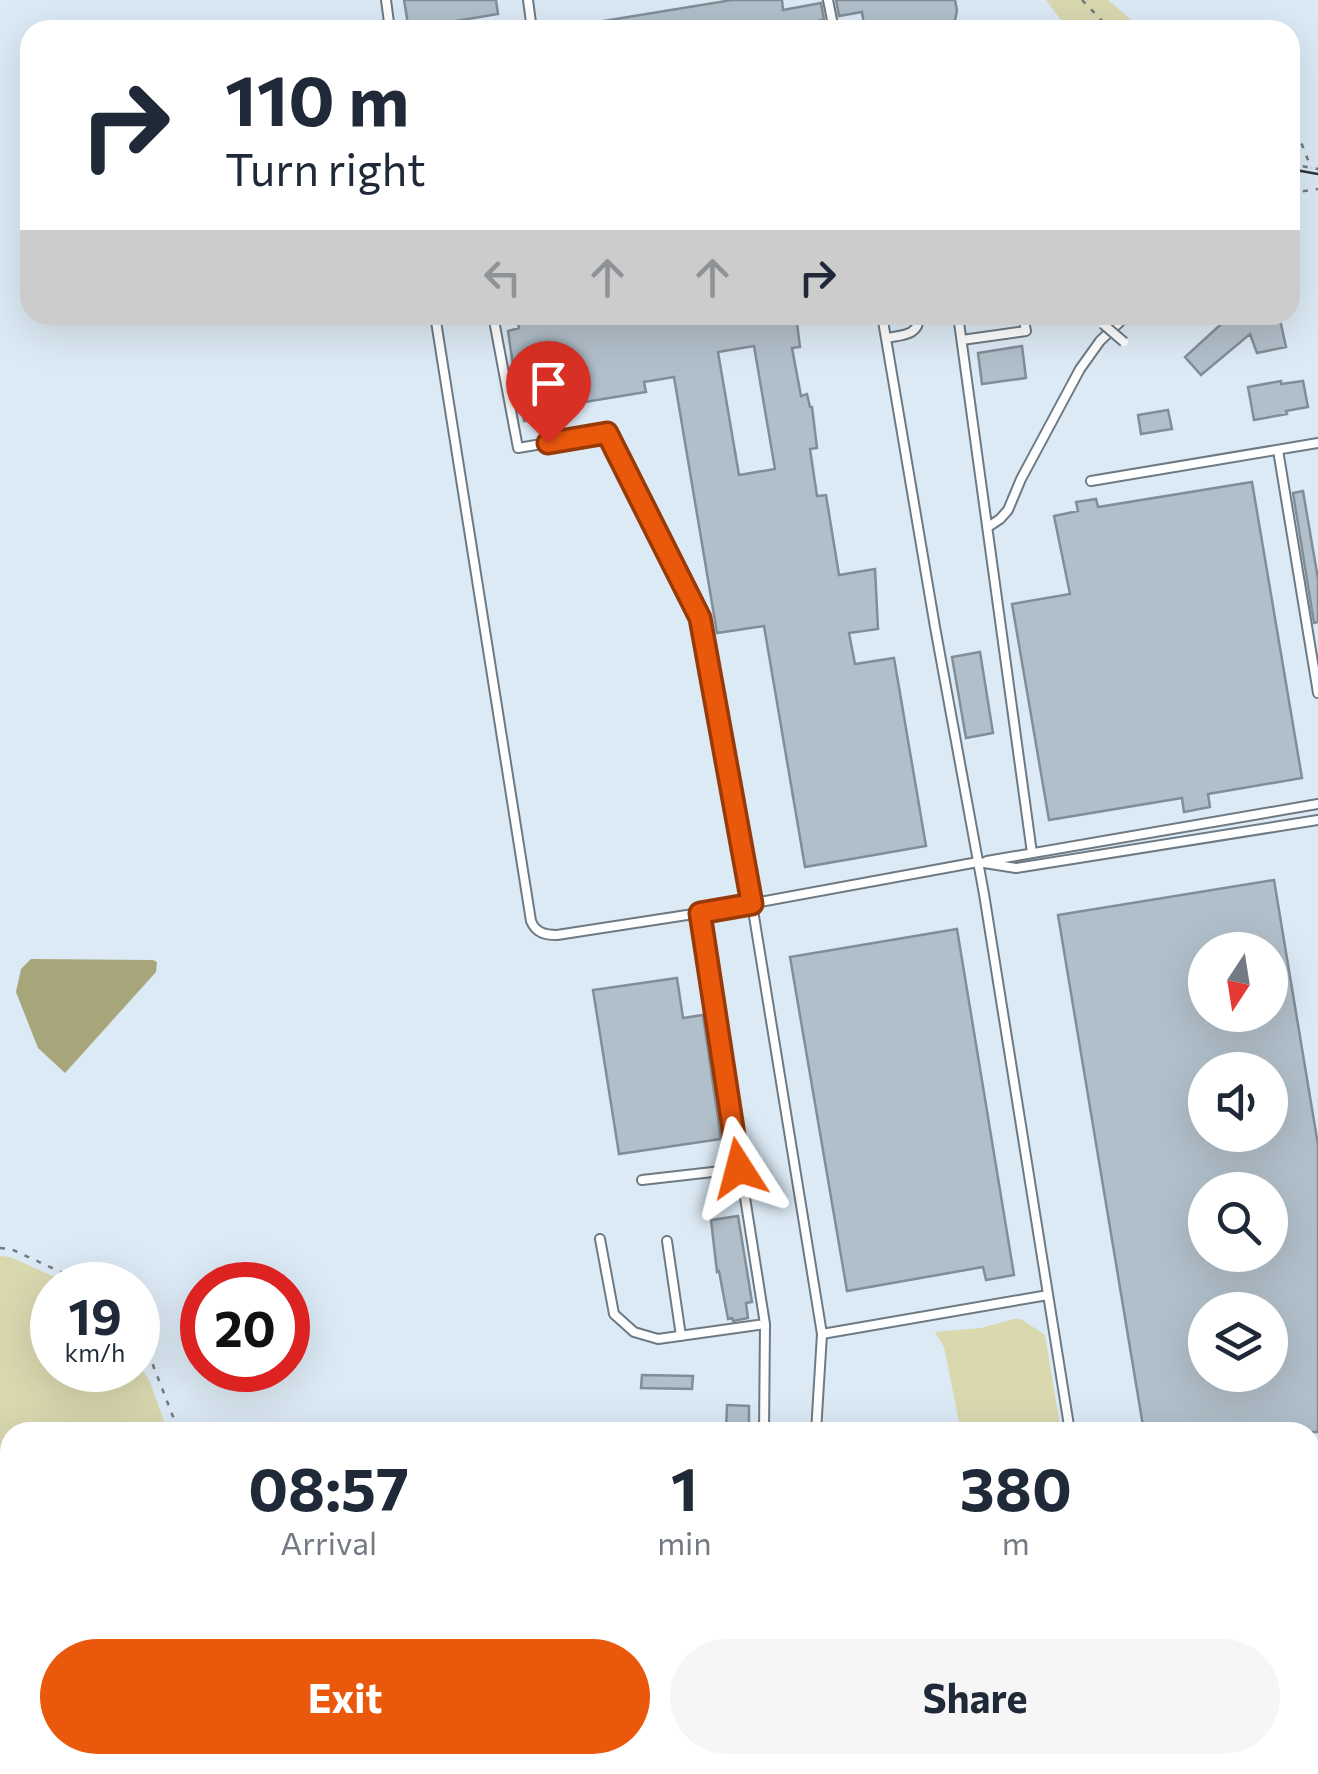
<!DOCTYPE html>
<style>
:root{--surface:#fff;--page:#f6f6f7;--text:#1f2937;--muted:#747a83;--accent:#ea580c}
body{margin:0;font-family:Commissioner,sans-serif;background:var(--page);color:var(--text);height:100vh;display:flex;flex-direction:column;font-size:38px;white-space:nowrap}
*{box-sizing:border-box;margin:0}
p{font-size:32px;color:var(--muted)}
.icon{flex:none;width:55px;height:55px;fill:none;stroke:currentColor;stroke-width:2;stroke-linecap:round;stroke-linejoin:round}
.map{position:relative;flex:1;overflow:hidden}
.details{position:absolute;left:0px;top:1422px;width:1320px;height:352px;display:flex;flex-direction:column;background:var(--surface);border-radius:30px 30px 0 0;box-shadow:0 10px 40px #0002}
.details>*{flex:none}
.hud{position:absolute;left:20px;top:20px;width:1280px;height:305px;border-radius:30px;box-shadow:0 10px 40px #0002;background:#fff;color:var(--text);overflow:hidden}
.needle{width:65px;rotate:192deg}
.fabs{position:absolute;left:1188px;top:932px;display:grid;gap:20px}
.fabs a{display:grid;place-items:center;width:100px;height:100px;border-radius:50%;background:var(--surface);box-shadow:0 10px 40px #0002;font-size:50px}
.speed{position:absolute;left:30px;top:1262px;display:flex;gap:20px;font-size:50px;font-weight:700;text-align:center}
.speed>*{display:grid;place-content:center;width:130px;height:130px;border-radius:50%;background:var(--surface);box-shadow:0 10px 40px #0002;line-height:1}
.speed small{font-size:25px;font-weight:400}
.speed .limit{border:15px solid #d22;background:#fff;color:#111}
.pin{position:absolute;display:grid;place-items:center;width:85px;height:85px;color:#fff;margin:-102px -42px;border-radius:50% 50% 50% 0;rotate:-45deg;box-shadow:0 0 10px #0007}
.pin .icon{rotate:45deg}
.me{position:absolute;width:110px;margin:-55px;rotate:351deg;stroke-linejoin:round;filter:drop-shadow(0 0 8px #0008)}
.turn{display:flex;align-items:center;gap:35px;height:210px;padding:0 40px;font-size:45px}
.turn .icon{width:130px;height:130px;stroke-width:2.5}
.turn b{display:block;font-size:70px;line-height:85px}
.lanes{display:flex;align-items:center;height:95px;padding:0 40px;background:#0003;justify-content:center;gap:50px;direction:ltr}
.lanes .off{opacity:.35}
.eta{display:flex;justify-content:space-evenly;align-items:center;height:170px;text-align:center}
.eta b{font-size:60px;font-weight:700;line-height:70px}
.primary-button{display:flex;gap:20px;margin-top:auto;padding:20px 40px}
.primary-button a{flex:1;height:115px;border-radius:60px;background:var(--accent);color:#fff;font-size:40px;font-weight:700;line-height:115px;text-align:center}
.primary-button a+a{background:var(--page);color:var(--text)}
.map>svg:first-child{display:block}
.green{fill:#d9d8af}
.forest{fill:#a7a67a}
.building{fill:#b1bfca;stroke:#818e98;stroke-width:2.5;fill-rule:evenodd}
.lines{fill:none;stroke-linecap:round;stroke-linejoin:round}
.service-casing{stroke:#6d7a84;stroke-width:12}
.minor-casing{stroke:#6d7a84;stroke-width:20}
.tertiary-casing{stroke:#6d7a84;stroke-width:25}
.path{stroke:#717a81;stroke-width:2.5;stroke-dasharray:5 8;stroke-linecap:butt}
.service{stroke:#fff;stroke-width:8}
.minor{stroke:#fff;stroke-width:15}
.tertiary{stroke:#fff;stroke-width:20}
.tram{stroke:#2e3439;stroke-width:2.5}
.service-bridge-casing{stroke:#6d7a84;stroke-width:12;stroke-linecap:butt}
.service-bridge{stroke:#fff;stroke-width:8}
.route-casing{stroke:#983908;stroke-width:25}
.route{stroke:#ea580c;stroke-width:18}
</style>
<div class="map">
<svg width="1318" height="1774" viewBox="0 0 1318 1774">
<rect width="100%" height="100%" fill="#dceaf5"/>
<path class="green" d="M 1046,0 L 1108,0 L 1143,30 L 1073,30 L 1060,19 Z
M 0,1256 L 10,1257 L 73,1285 L 52,1285 L 52,1370 L 138,1370 L 138,1362 L 150,1382 L 168,1432 L 10,1432 L 10,1695 L 0,1690 Z
M 1014,1319 L 1021,1319 L 1045,1335 L 1061,1432 L 961,1432 L 944,1347 L 935,1332 L 981,1328 Z"/>
<path class="forest" d="M 31,959 L 153,960 L 157,962 L 156,972 L 65,1073 L 38,1048 L 16,992 L 21,969 Z"/>
<path class="building" d="M 404,0 L 496,0 L 498,14 L 456,21 L 457,24 L 409,30 Z
M 732,0 L 782,0 L 783,10 L 821,3 L 824,19 L 820,20 L 822,30 L 592,30 L 591,23 Z
M 836,0 L 955,0 L 957,10 L 954,26 L 926,30 L 865,30 L 862,12 L 839,16 Z
M 516,315 L 796,315 L 800,347 L 792,348 L 801,396 L 807,394 L 810,407 L 812,407 L 817,448 L 810,449 L 817,496 L 826,495 L 839,575 L 875,569 L 878,629 L 849,633 L 855,664 L 894,658 L 926,846 L 805,867 L 764,626 L 717,633 L 674,377 L 644,382 L 646,392 L 548,408 L 550,417 L 524,421 L 523,413 L 520,413 L 508,331 L 519,328 ZM 754,346 L 775,469 L 739,475 L 718,352 Z
M 1231,315 L 1279,315 L 1286,347 L 1257,353 L 1250,334 L 1201,375 L 1185,357 Z
M 1022,346 L 1026,378 L 982,384 L 978,353 Z
M 1281,381 L 1281,384 L 1303,381 L 1308,407 L 1286,411 L 1287,414 L 1254,420 L 1248,387 Z
M 1168,410 L 1172,429 L 1141,434 L 1138,415 Z
M 1252,482 L 1302,778 L 1208,794 L 1210,807 L 1184,812 L 1182,798 L 1049,820 L 1012,604 L 1070,594 L 1054,516 L 1078,511 L 1076,502 L 1096,499 L 1098,507 Z
M 1303,491 L 1318,579 L 1318,622 L 1314,623 L 1293,493 Z
M 980,652 L 993,733 L 966,738 L 952,657 Z
M 1274,880 L 1318,1145 L 1318,1432 L 1144,1432 L 1058,915 ZM 1205,950 L 1270,950 L 1270,1015 L 1205,1015 ZM 1205,1070 L 1270,1070 L 1270,1135 L 1205,1135 ZM 1205,1190 L 1270,1190 L 1270,1255 L 1205,1255 ZM 1205,1310 L 1270,1310 L 1270,1375 L 1205,1375 Z
M 957,929 L 1014,1275 L 986,1280 L 983,1267 L 847,1291 L 790,957 Z
M 677,978 L 683,1018 L 703,1015 L 721,1139 L 619,1154 L 593,990 Z
M 738,1216 L 752,1302 L 746,1303 L 748,1318 L 733,1321 L 732,1318 L 728,1319 L 719,1271 L 717,1272 L 711,1220 Z
M 642,1375 L 693,1376 L 692,1389 L 641,1388 Z
M 727,1405 L 749,1406 L 749,1432 L 726,1432 Z"/>
<g class="lines">
<g class="service-casing">
<path id="service" d="M 386,0 L 390,30
M 528,0 L 532,30
M 828,0 L 834,30
M 435,315 L 531,921 C 536,933 545,935 557,935 L 700,913
M 493,315 L 518,448 L 607,433 L 700,618 L 752,904 L 822,1334 L 816,1432
M 882,315 L 935,627 L 984,894 L 1070,1432
M 958,315 L 1032,853
M 886,338 C 902,335 920,336 919,315
M 962,340 L 1026,331 L 1023,315
M 1278,450 L 1318,693
M 1091,481 L 1318,443
M 988,527 L 1000,519 L 1008,510 L 1021,479 L 1080,369 L 1100,341 L 1127,315
M 987,861 L 1318,804
M 642,1180 L 739,1169
M 600,1239 L 614,1314 L 634,1332 L 658,1339 L 765,1324
M 667,1241 L 681,1336
M 822,1334 L 1048,1295
M 764,1432 L 765,1324 L 700,913 L 978,862 L 1016,868 L 1318,820
M 910,1765 L 911,1774
M 1006,1765 L 1007,1774
M 1124,1765 L 1126,1774
M 1298,1774 L 1308,1765"/>
</g>
<g class="minor-casing">
<path id="minor" d="M 791,1774 L 792,1765"/>
</g>
<g class="tertiary-casing">
<path id="tertiary" d="M 0,1720 L 10,1725
M 89,1765 L 107,1774"/>
</g>
<path class="path" d="M 1082,0 L 1111,30
M 1290,139 L 1301,142 L 1311,168
M 1290,164 L 1318,169
M 1290,193 L 1318,189
M 0,1248 L 11,1249 L 89,1285
M 138,1343 L 151,1360 L 179,1432
M 0,1750 L 10,1752
M 50,1765 L 67,1774
M 308,1774 L 313,1765"/>
<use href="#service" class="service"/>
<use href="#minor" class="minor"/>
<use href="#tertiary" class="tertiary"/>
<path class="tram" d="M 1290,169 L 1318,174"/>
<g class="service-bridge-casing">
<path id="service-bridge" d="M 1103,324 L 1124,342"/>
</g>
<use href="#service-bridge" class="service-bridge"/>
</g>
<g class="lines">
<g class="route-casing">
<path id="route" d="M 548,443 L 607,433 L 700,618 L 752,904 L 700,913 L 739,1168"/>
</g>
<use href="#route" class="route"/>
</g>
</svg>
<div class="fabs">
<a><svg class="needle" viewBox="-14 -14 28 28"><path d="M0-13l5 13h-10z" fill="#e53935"/><path d="M0 13l5-13h-10z" fill="#747a83"/></svg></a>
<a><svg class="icon" aria-label="sound" viewBox="0 0 24 24"><path d="M4 9h4l5-4v14l-5-4H4zM17 9q2 3 0 6"/></svg></a>
<a><svg class="icon" aria-label="search" viewBox="0 0 24 24"><circle cx="10" cy="10" r="6"/><path d="M15 15l6 6"/></svg></a>
<a><svg class="icon" aria-label="layers" viewBox="0 0 24 24"><path d="M12 4l9 5-9 5-9-5zM3 14l9 5 9-5"/></svg></a>
</div>
<div class="speed"><div>19<small>km/h</small></div><div class="limit">20</div></div>
<div class="pin" style="left:548px;top:443px;background:#d93025"><svg class="icon" aria-label="arrive" viewBox="0 0 24 24"><path d="M6 21V4h12l-3 4 3 4H6"/></svg></div>
<svg class="me" style="left:739px;top:1168px" viewBox="-20 -20 40 40"><path d="M0-17L14 15 0 8-14 15z" fill="#ea580c" stroke="#fff" stroke-width="4"/></svg>
<div class="hud">
<div class="turn"><svg class="icon" aria-label="right" viewBox="0 0 24 24"><path d="M7 20v-9h11M14 6l5 5-5 5"/></svg><div><b>110 m</b>Turn right</div></div>
<div class="lanes"><svg class="icon off" aria-label="left" viewBox="0 0 24 24"><path d="M17 20v-9H6M10 6l-5 5 5 5"/></svg><svg class="icon off" aria-label="ahead" viewBox="0 0 24 24"><path d="M12 20V5M6 11l6-6 6 6"/></svg><svg class="icon off" aria-label="ahead" viewBox="0 0 24 24"><path d="M12 20V5M6 11l6-6 6 6"/></svg><svg class="icon" aria-label="right" viewBox="0 0 24 24"><path d="M7 20v-9h11M14 6l5 5-5 5"/></svg></div>
</div>
<section class="details">
<div class="eta">
<div><b>08:57</b><p>Arrival</p></div>
<div><b>1</b><p>min</p></div>
<div><b>380</b><p>m</p></div>
</div>
<div class="primary-button"><a>Exit</a><a>Share</a></div>
</section>
</div>
